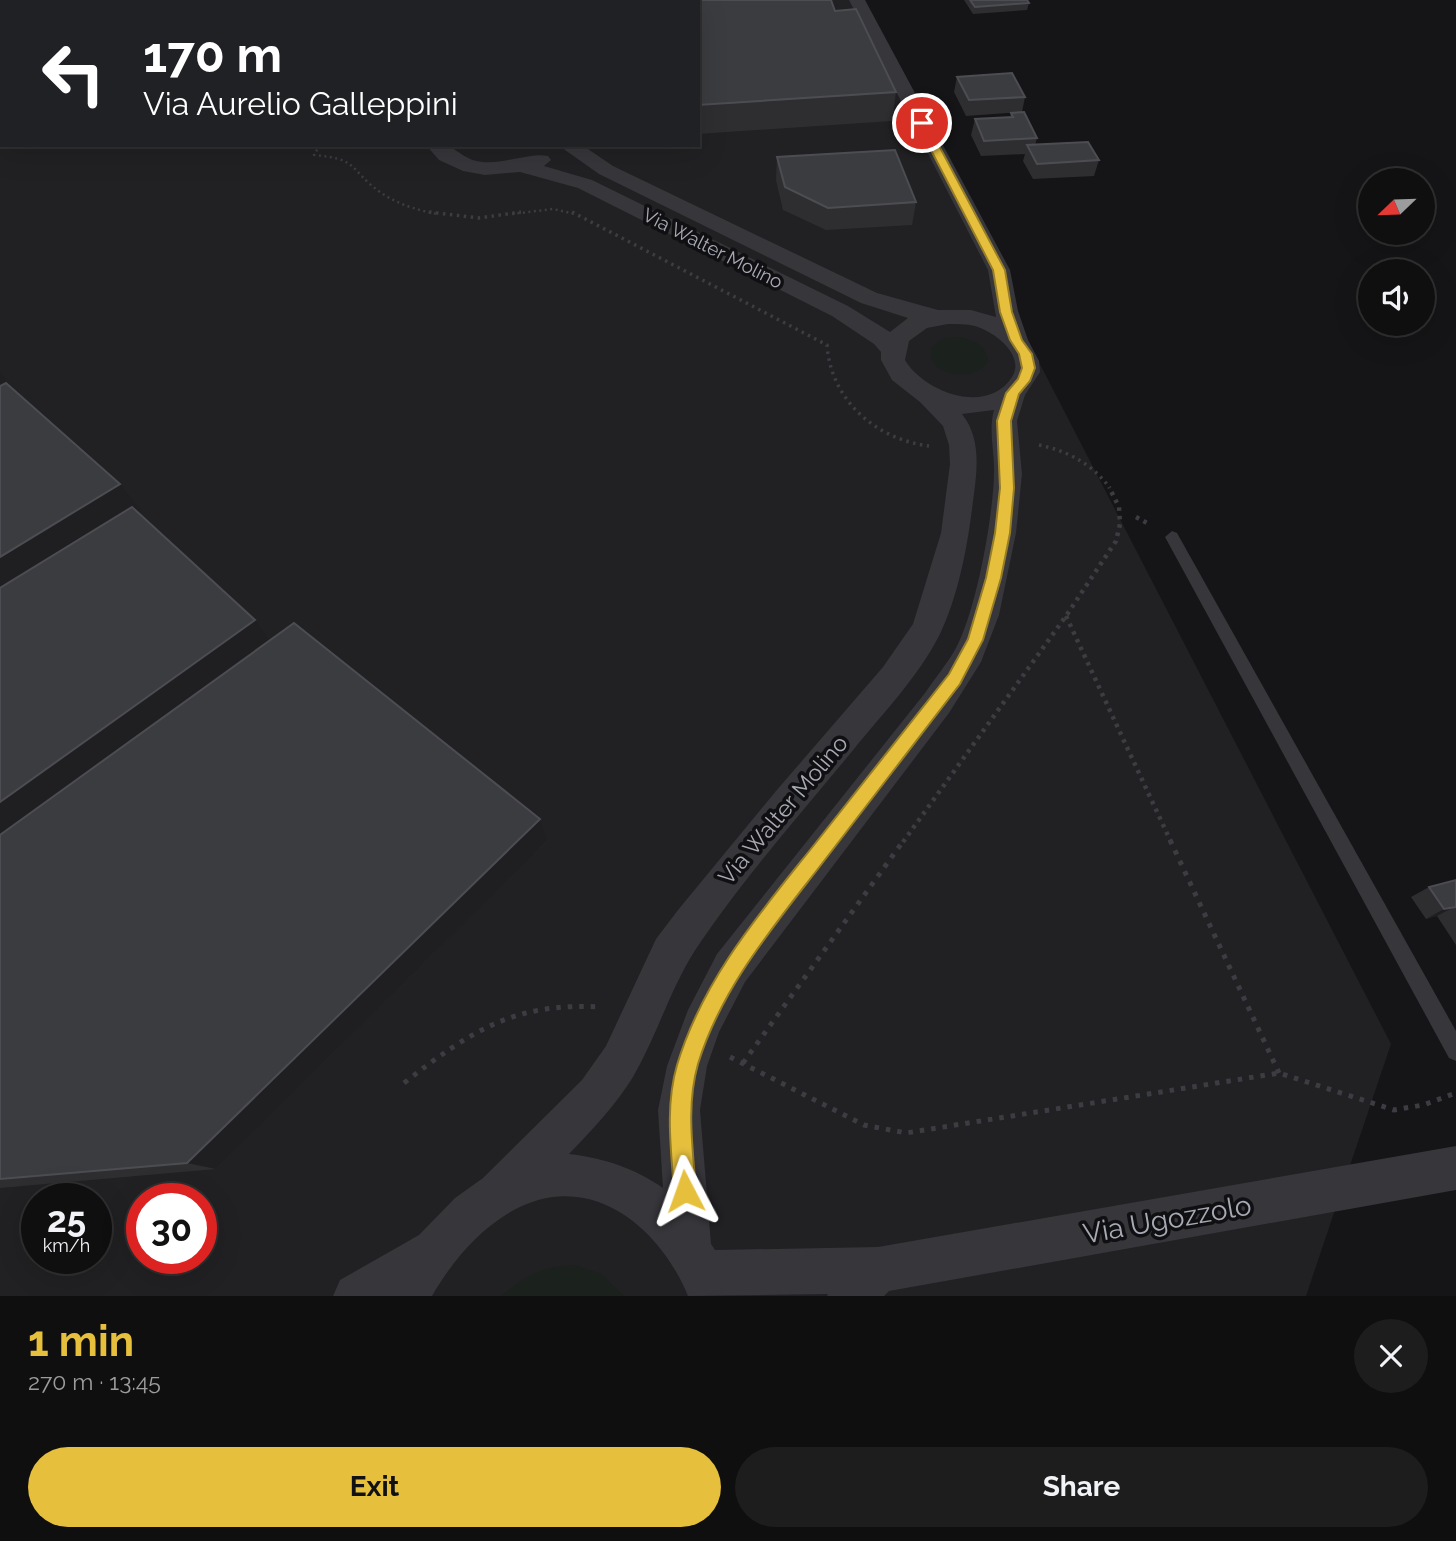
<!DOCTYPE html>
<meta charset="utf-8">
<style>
:root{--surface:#100f10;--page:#1e1d1e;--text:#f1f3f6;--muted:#9c9c9f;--line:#302f30;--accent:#e6c03d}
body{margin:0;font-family:Raleway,sans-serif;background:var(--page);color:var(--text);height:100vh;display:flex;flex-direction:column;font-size:26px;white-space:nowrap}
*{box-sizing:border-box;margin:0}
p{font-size:23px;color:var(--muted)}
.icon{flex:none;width:38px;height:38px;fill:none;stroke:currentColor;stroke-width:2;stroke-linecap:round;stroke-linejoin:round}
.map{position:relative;height:1296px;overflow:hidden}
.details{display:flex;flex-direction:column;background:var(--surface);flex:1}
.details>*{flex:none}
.hud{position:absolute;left:0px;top:0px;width:700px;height:147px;box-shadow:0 7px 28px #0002,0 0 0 2px var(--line);background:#202124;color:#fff;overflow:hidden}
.needle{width:46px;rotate:247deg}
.tools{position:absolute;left:1358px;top:168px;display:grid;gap:14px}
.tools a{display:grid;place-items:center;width:77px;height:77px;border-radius:50%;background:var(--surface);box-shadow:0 7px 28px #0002,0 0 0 2px var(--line);font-size:35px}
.speed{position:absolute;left:21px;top:1183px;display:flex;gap:14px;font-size:35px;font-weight:700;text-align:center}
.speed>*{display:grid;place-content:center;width:91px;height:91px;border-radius:50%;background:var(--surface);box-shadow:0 7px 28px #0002,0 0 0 2px var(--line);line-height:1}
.speed small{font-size:18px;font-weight:400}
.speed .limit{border:10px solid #d22;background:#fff;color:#111}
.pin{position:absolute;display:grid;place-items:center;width:60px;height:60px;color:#fff;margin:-30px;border:4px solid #fff;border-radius:50%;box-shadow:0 2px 7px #0007}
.me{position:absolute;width:77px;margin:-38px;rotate:356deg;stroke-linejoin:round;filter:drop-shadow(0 0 5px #0008)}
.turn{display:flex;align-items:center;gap:24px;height:147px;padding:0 28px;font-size:32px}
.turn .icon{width:91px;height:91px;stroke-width:2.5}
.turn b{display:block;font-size:49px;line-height:60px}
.round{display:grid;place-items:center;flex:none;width:74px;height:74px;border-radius:37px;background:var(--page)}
.summary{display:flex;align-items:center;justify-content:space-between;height:119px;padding:0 28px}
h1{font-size:42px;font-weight:700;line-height:52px;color:var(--accent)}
.action{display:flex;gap:14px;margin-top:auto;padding:14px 28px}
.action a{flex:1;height:80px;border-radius:42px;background:var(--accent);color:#111;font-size:28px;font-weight:700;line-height:80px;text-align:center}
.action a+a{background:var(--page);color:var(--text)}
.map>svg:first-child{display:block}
.built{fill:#212123;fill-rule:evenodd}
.green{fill:#1b211c}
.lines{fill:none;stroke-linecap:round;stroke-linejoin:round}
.stream{fill:#2c3239;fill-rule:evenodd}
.path-far3{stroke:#3c3d42;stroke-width:2.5;stroke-dasharray:2 3.5;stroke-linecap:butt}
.path-far2{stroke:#3c3d42;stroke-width:3.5;stroke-dasharray:2.5 4.5;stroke-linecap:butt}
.path-far1{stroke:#3c3d42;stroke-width:4.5;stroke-dasharray:3.5 5;stroke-linecap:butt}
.path{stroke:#3c3d42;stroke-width:5;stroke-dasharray:4.5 7;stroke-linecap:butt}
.service{fill:#36363b;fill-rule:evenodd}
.minor{fill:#36363b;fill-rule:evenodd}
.wall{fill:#2e2e31}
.shaded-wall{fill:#1f1e20}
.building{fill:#3b3c3f;stroke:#4c4d52;stroke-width:2}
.route{fill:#e6c03d;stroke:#967d28;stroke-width:2}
.labels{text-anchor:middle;stroke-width:7;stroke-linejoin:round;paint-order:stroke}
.far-street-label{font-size:19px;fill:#a7aab5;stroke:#100f11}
.street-label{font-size:23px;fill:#a7aab5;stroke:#100f11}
.near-street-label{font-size:28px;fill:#a7aab5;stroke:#100f11}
</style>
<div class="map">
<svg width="1456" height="1296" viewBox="0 0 1456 1296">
<rect width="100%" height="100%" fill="#151416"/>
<path class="built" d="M 0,0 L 852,0 L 1391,1044 L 1306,1296 L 0,1296 ZM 2,2 L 698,2 L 698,145 L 2,145 ZM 37,1199 L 96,1199 L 96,1258 L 37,1258 ZM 142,1199 L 201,1199 L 201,1258 L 142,1258 Z"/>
<path class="green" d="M 0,0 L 224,0 L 2,2 L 2,68 Z
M 960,337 C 973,340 986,345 988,360 C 978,384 925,377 931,348 L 942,339 Z
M 575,1265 L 601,1274 L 624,1296 L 501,1296 C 527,1274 541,1267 575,1265 Z"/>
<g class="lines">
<path class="stream" d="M 176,0 L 182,0 L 175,2 Z
M 0,44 L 2,44 L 2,48 L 0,48 Z"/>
<path class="path-far3" d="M 320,145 L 314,155 C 360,159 348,169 380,192 C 397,204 417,210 437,214
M 512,214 L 553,209 L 575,214"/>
<path class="path-far2" d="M 429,212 L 479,218 L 521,212
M 572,212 L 827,345 C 831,400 875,439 929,446
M 1039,445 C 1068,451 1092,464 1110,488"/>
<path class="path-far1" d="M 1136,517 L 1149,524
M 1066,616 L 1171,842
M 903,842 L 1066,616 L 1116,541 L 1120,524 L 1119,507 L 1109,487"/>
<path class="path" d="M 1170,840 L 1279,1073
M 730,1057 L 864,1125 L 906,1133 L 1279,1073 L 1394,1110 L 1423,1105 L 1456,1093
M 743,1063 L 904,840
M 404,1083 C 471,1031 514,1002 602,1007"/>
<path class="service" d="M 1172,531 L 1177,533 L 1456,1031 L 1456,1061 L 1449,1058 L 1165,537 Z"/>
<path class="minor" d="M 501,0 L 517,0 L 500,2 Z
M 528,0 L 544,0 L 544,2 L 528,2 Z
M 849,0 L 865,0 L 1010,270 L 1018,311 L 1028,340 L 1039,361 L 1040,372 L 1025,395 L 1017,421 L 1022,474 L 1016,533 L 999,615 L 981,662 L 949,713 L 745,982 L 719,1032 L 707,1066 L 700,1110 L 711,1244 L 715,1250 L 878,1247 L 1456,1146 L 1456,1190 L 889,1291 L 884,1296 L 827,1296 L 828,1294 L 688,1296 C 659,1225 588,1168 512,1211 C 477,1231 452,1262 432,1296 L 333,1296 L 340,1280 L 419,1235 L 455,1198 L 483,1178 L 582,1080 L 606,1046 L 656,939 L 678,910 L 776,791 L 883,667 L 913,624 L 941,533 L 950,464 L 949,445 L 943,426 L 920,402 L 892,380 L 881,360 L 881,352 L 874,344 L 832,316 L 578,188 L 520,172 L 485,175 L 463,171 L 439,160 L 426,145 C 432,145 443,143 448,146 C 461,152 467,161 483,162 C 504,164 532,152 548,156 L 551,160 L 544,166 L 592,180 L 848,306 L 890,332 L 908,318 L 861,303 L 599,174 L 558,145 L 582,145 L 613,166 L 877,293 L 938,310 L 971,310 L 996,317 L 988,270 ZM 948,324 C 957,324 967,324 975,326 C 993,331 1026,355 1012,377 C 987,416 924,392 905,360 L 909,341 L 927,328 ZM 994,410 C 988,431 995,453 994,474 C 993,518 976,611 956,648 C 947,664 935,678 925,693 L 717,954 L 688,1010 L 667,1066 L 658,1110 L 663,1188 C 634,1168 604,1158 569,1154 C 593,1129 615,1106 633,1077 C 659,1032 672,982 702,940 C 748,873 803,811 854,749 C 884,712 919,676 940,634 C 959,594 968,544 973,501 C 977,472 982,439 962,414 Z
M 0,117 L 2,117 L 2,129 L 0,129 Z"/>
</g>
<path class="wall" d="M 689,0 L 831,0 L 835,11 L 896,92 L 892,121 L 698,134 L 698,2 L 689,2 Z
M 964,0 L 1027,0 L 1029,3 L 1027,10 L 973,14 Z
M 957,77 L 1025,97 L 1022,112 L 966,116 L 954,92 Z
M 1011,113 L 1037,138 L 1035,145 L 1099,160 L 1094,176 L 1033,179 L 1023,161 L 1025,154 L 981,156 L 971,135 L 975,119 L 1010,118 Z
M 777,157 L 916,202 L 912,225 L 826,230 L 783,210 L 776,180 Z
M 0,371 L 17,393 L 142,512 L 139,513 L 269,641 L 540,819 L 548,840 L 216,1169 L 0,1188 Z
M 1456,880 L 1456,945 L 1437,916 L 1426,919 L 1411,897 L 1429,887 Z"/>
<path class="shaded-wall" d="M 0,371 L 21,398 L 0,409 Z
M 120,484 L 142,512 L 0,601 L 0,557 Z
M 255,620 L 273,646 L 0,846 L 0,802 Z
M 540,819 L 548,840 L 216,1169 L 187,1163 Z
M 1456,906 L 1437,916 L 1426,919 L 1444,909 Z"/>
<path class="building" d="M 693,0 L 831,0 L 835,11 L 856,9 L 896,92 L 698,105 L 698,2 L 694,2 Z
M 970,0 L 1027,0 L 1029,3 L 975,7 Z
M 1012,73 L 1025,97 L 969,100 L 957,77 Z
M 1024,112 L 1037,138 L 984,141 L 975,119 L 1013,117 L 1011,113 Z
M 1088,142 L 1099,160 L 1037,164 L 1027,145 Z
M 895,150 L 916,202 L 828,208 L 785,187 L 777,157 Z
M 6,383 L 120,484 L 0,557 L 0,386 Z
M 132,507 L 255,620 L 0,802 L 0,588 Z
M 294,623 L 540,819 L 187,1163 L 0,1179 L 0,835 Z
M 1456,880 L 1456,907 L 1444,909 L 1429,887 Z"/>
<path class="route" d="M 922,120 L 927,123 L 1005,270 L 1012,312 L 1022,340 L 1032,354 L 1035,368 L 1030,381 L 1019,394 L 1011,421 L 1014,488 L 1010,533 L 1001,578 L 983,640 L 960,684 C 915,743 869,802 824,861 C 775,925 722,986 698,1064 C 686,1106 693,1149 696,1191 L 693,1199 L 685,1202 L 677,1199 L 674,1191 C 671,1149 665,1106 677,1065 C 703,979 759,914 814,845 C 859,788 904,731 949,674 L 968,639 L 986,578 L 995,533 L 1000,488 L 997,421 L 1006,393 L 1018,379 L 1022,368 L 1019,354 L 1010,340 L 1000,312 L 993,270 L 917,123 Z"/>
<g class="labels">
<g class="far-street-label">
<text transform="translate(713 248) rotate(27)" y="7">Via Walter Molino</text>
</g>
<g class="street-label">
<text transform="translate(783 810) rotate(-50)" y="8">Via Walter Molino</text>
</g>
<g class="near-street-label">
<text transform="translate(1167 1219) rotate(-10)" y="10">Via Ugozzolo</text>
</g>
</g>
</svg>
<div class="tools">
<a><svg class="needle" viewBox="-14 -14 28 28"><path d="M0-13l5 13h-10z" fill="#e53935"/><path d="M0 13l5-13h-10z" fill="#9c9c9f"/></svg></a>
<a><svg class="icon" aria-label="sound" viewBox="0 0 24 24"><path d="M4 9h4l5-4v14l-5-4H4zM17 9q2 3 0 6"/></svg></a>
</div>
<div class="speed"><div>25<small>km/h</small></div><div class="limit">30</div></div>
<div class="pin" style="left:922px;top:123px;background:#d93025"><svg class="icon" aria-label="arrive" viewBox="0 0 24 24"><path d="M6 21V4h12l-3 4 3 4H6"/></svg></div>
<svg class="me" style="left:685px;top:1191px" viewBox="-20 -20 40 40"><path d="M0-17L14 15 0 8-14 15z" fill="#e6c03d" stroke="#fff" stroke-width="4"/></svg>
<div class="hud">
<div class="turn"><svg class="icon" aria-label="left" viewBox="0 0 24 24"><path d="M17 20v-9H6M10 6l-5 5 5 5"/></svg><div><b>170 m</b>Via Aurelio Galleppini</div></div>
</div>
</div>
<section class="details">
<div class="summary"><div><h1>1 min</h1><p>270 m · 13:45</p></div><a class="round"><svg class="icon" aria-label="close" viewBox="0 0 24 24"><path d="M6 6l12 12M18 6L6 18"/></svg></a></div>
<div class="action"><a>Exit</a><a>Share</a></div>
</section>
